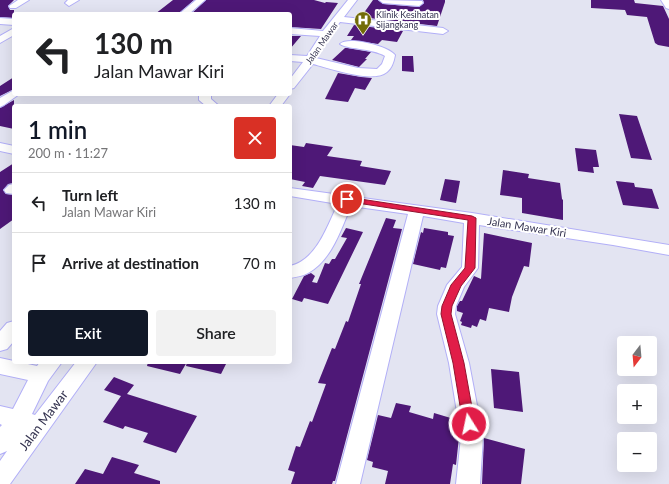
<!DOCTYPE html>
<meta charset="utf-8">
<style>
:root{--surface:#fff;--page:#f2f2f2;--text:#202124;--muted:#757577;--line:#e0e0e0;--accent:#111827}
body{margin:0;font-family:Lato,sans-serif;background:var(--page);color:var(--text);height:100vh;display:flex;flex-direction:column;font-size:15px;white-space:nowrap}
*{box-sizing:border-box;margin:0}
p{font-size:13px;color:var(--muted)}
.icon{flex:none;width:22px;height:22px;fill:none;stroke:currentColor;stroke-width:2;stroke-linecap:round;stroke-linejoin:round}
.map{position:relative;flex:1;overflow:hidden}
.sheet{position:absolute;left:12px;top:104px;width:280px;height:260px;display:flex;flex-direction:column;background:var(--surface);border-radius:4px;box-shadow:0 4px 16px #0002}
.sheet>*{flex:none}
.guide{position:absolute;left:12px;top:12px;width:280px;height:84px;border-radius:4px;box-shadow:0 4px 16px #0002;background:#fff;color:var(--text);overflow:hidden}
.needle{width:26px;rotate:196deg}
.fabs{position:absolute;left:617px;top:336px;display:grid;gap:8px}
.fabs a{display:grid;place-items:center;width:40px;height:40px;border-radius:4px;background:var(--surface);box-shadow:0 4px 16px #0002;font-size:20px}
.pin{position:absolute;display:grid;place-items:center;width:34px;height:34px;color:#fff;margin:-17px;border:2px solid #fff;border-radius:50%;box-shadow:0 1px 4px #0007}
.me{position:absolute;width:44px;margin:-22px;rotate:350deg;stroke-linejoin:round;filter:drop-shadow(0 0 3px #0008)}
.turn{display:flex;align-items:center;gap:14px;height:84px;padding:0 16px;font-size:18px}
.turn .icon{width:52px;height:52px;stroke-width:2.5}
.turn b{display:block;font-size:28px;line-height:34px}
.round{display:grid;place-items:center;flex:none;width:42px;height:42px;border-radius:4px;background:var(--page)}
.head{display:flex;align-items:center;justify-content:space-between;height:68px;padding:0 16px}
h1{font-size:24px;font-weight:600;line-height:30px;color:var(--accent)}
.button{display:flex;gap:8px;margin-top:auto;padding:8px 16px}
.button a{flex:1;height:46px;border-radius:4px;background:var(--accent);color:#fff;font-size:16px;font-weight:600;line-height:46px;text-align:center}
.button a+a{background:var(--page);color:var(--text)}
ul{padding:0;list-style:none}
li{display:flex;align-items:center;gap:12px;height:60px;padding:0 16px;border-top:1px solid var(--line)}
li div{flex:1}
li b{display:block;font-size:15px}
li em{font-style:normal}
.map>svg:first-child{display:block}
.building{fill:#4e1877}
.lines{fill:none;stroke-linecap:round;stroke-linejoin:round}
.minor-casing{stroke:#b2aff7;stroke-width:2}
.minor{fill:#fff;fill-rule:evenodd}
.route{fill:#e11d48;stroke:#92132f}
.labels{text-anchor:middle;stroke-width:4;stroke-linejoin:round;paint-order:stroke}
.far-poi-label{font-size:9px;fill:#33324f;stroke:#fff;text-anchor:start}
.far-street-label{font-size:9px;fill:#33324f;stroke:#fff}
.street-label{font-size:11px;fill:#33324f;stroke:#fff}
.near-street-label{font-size:13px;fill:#33324f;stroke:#fff}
</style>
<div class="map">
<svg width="669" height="484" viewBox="0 0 669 484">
<rect width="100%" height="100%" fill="#e3e4f2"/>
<path class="building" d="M 0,0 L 14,0 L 8,6 L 10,10 L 14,10 L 14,18 L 0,17 Z
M 173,0 L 194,0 L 178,14 L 155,14 Z
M 206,0 L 314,0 L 325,3 L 326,2 L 338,3 L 321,29 L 290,27 L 290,14 L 191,14 Z
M 373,0 L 378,0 L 383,4 L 419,7 L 424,3 L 423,0 L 445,0 L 445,2 L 437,26 L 361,17 Z
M 591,0 L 634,0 L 635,3 L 663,6 L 669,19 L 669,47 L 658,45 L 655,43 L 647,17 L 627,15 L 625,10 L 591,8 Z
M 354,25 L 403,31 L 397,42 L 382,40 L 378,44 L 351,40 L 354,36 L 347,36 Z
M 290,36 L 301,36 L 290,49 Z
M 345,48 L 347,48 L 371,52 L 365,59 L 367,59 L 359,67 L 332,60 Z
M 402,56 L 413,56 L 414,72 L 402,71 Z
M 338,73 L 361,77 L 372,78 L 365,90 L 355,88 L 348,102 L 325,99 Z
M 14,77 L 14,89 L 0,96 L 0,86 Z
M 14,100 L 14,129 L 0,126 L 0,108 Z
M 619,114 L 637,116 L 652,160 L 631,158 Z
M 306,143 L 333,147 L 327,156 L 362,161 L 360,166 L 391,171 L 385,185 L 320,176 L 313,188 L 302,186 L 305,182 L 290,179 L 290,145 L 304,147 Z
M 575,148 L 596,150 L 599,167 L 593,167 L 594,173 L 578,171 Z
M 14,163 L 14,183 L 8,184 L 3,190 L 6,194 L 14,195 L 14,219 L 0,229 L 0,172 Z
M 503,170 L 529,174 L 528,178 L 560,183 L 562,199 L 563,200 L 563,220 L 522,213 L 522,198 L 500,195 Z
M 445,179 L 460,181 L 456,203 L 440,200 Z
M 616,181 L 634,183 L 635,187 L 652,189 L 659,209 L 623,205 Z
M 386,218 L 396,220 L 393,228 L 402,229 L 335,481 L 333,481 L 332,484 L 291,484 L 295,472 L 288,470 L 296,446 L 300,447 L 310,421 L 312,422 L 326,384 L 318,383 L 332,348 L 335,349 L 346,321 L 348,322 L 361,284 L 359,284 Z
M 346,228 L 363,232 L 328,304 L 304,298 L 302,302 L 292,299 L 304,276 L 311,273 L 315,276 L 312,282 L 317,283 L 325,263 L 329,264 L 332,259 L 335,259 L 347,238 L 341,237 Z
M 424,228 L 448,232 L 448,235 L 454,236 L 446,268 L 441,267 L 440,270 L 413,264 L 421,232 L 423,233 Z
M 484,233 L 532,243 L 529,267 L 524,266 L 512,297 L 509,312 L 489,308 L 486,321 L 480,319 L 477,327 L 472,325 L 471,328 L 461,325 L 462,322 L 460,321 L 463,313 L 457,311 L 457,306 L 460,301 L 462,301 L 474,276 L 481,279 Z
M 148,362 L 227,362 L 221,374 L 186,366 L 187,362 L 180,374 L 147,366 Z
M 491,369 L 519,372 L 523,412 L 494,408 Z
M 114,377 L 134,385 L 127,394 L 197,416 L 176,453 L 143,442 L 148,433 L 125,426 L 123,429 L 103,422 L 121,396 L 104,390 Z
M 396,403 L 411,406 L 409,412 L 433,419 L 434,413 L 454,419 L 453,424 L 458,425 L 459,437 L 456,465 L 453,464 L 450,484 L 385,484 L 388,471 L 372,467 L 373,462 L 367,460 L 378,415 L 391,418 Z
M 484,438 L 525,449 L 521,484 L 482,484 Z
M 112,457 L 139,465 L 134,473 L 160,481 L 160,484 L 75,484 L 85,469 L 103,474 Z"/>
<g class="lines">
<g class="minor-casing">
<path id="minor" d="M 18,0 L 29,0 L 16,8 L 10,8 L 9,6 Z
M 68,0 L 79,0 L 69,6 L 65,3 Z
M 196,0 L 205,0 L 189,14 L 179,14 Z
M 348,0 L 357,0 L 344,17 L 443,28 L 448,31 L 443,34 L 340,22 L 330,35 L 316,58 L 358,68 L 377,69 L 382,64 L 385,56 C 372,48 345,49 340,44 C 348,36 388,46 395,55 C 394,61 392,68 387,72 C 373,84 329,68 313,64 L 294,88 L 290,89 L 290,79 L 303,62 L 290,61 L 290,55 L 307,56 L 320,36 L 290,34 L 290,28 L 323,31 Z
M 379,0 L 422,1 L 423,3 L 419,6 L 383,3 Z
M 661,0 L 669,0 L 669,9 L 666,8 Z
M 0,18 L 14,19 L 14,25 L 0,24 Z
M 14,28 L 14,35 L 0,43 L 0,36 Z
M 14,90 L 14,94 L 19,94 L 18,95 L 4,105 L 0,107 L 0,98 Z
M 199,94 L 211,94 L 211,99 L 219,106 L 206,106 L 199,100 Z
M 278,94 L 290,94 L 281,106 L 269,106 Z
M 0,143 L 14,146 L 14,154 L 0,151 Z
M 14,184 L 14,194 L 6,193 L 4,190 L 9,185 Z
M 290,188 L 472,213 L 669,245 L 669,255 L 613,245 L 479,225 L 478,268 L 464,287 L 456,306 L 455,314 L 469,363 L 483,437 L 480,484 L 456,484 L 461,437 L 449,363 L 437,314 L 438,306 L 447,285 L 462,267 L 464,223 L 423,216 L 360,484 L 336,484 L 408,214 L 351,206 C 341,229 332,260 308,273 C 303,276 296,277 290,278 L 290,266 C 317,260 327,226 338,204 L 290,196 Z
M 14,321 L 14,341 L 7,349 L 0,351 L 0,331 L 7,323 Z
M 0,358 L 37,366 L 40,362 L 62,362 L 48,381 L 32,414 L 35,415 L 76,362 L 97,362 L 10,484 L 0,484 L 0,461 L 7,451 L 0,454 L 0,427 L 2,425 L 0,424 L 0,406 L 13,409 L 28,380 L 0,374 Z"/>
</g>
<use href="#minor" class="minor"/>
</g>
<path class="route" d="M 347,197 L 472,216 L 476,218 L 475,268 L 461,286 L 452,306 L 451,314 L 464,363 L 475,424 L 474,427 L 469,429 L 465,427 L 463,424 L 453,363 L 441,314 L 442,306 L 451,285 L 465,268 L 468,220 L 344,201 L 343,199 L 344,198 Z"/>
<defs>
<g id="hospital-pin" transform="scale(0.9)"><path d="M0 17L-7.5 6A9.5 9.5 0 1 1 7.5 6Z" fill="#726c08" stroke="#fff"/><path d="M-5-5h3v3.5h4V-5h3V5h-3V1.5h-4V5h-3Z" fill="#fff"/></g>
</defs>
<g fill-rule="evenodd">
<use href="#hospital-pin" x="363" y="20"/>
</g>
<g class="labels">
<g class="far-poi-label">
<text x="376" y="18">Klinik Kesihatan<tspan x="376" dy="10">Sijangkang</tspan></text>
</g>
<g class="far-street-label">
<text transform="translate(322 43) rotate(-55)" y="3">Jalan Mawar</text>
</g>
<g class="street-label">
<text transform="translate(527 227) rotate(9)" y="4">Jalan Mawar Kiri</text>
</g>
<g class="near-street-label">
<text transform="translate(43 420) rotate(-53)" y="5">Jalan Mawar</text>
</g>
</g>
</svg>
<div class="fabs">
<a><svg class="needle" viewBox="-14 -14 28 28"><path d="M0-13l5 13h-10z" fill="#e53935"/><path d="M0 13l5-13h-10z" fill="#757577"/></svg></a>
<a>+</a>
<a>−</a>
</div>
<div class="pin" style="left:347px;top:199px;background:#d93025"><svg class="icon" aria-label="arrive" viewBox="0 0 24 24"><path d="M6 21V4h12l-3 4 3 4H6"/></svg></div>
<svg class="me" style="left:469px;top:424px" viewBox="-20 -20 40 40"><circle r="17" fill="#e11d48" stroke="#fff" stroke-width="3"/><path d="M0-11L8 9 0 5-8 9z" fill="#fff"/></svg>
<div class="guide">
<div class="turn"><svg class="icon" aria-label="left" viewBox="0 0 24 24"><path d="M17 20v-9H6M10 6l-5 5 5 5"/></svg><div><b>130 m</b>Jalan Mawar Kiri</div></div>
</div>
<section class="sheet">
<div class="head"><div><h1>1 min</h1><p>200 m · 11:27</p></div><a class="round" style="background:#d93025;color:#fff"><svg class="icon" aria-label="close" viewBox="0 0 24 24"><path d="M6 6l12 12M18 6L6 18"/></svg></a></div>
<ul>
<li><svg class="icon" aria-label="left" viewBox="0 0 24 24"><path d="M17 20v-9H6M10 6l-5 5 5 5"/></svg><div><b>Turn left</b><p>Jalan Mawar Kiri</p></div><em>130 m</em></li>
<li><svg class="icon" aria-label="arrive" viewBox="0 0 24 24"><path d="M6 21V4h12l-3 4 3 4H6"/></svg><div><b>Arrive at destination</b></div><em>70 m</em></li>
</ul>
<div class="button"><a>Exit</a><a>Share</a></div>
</section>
</div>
